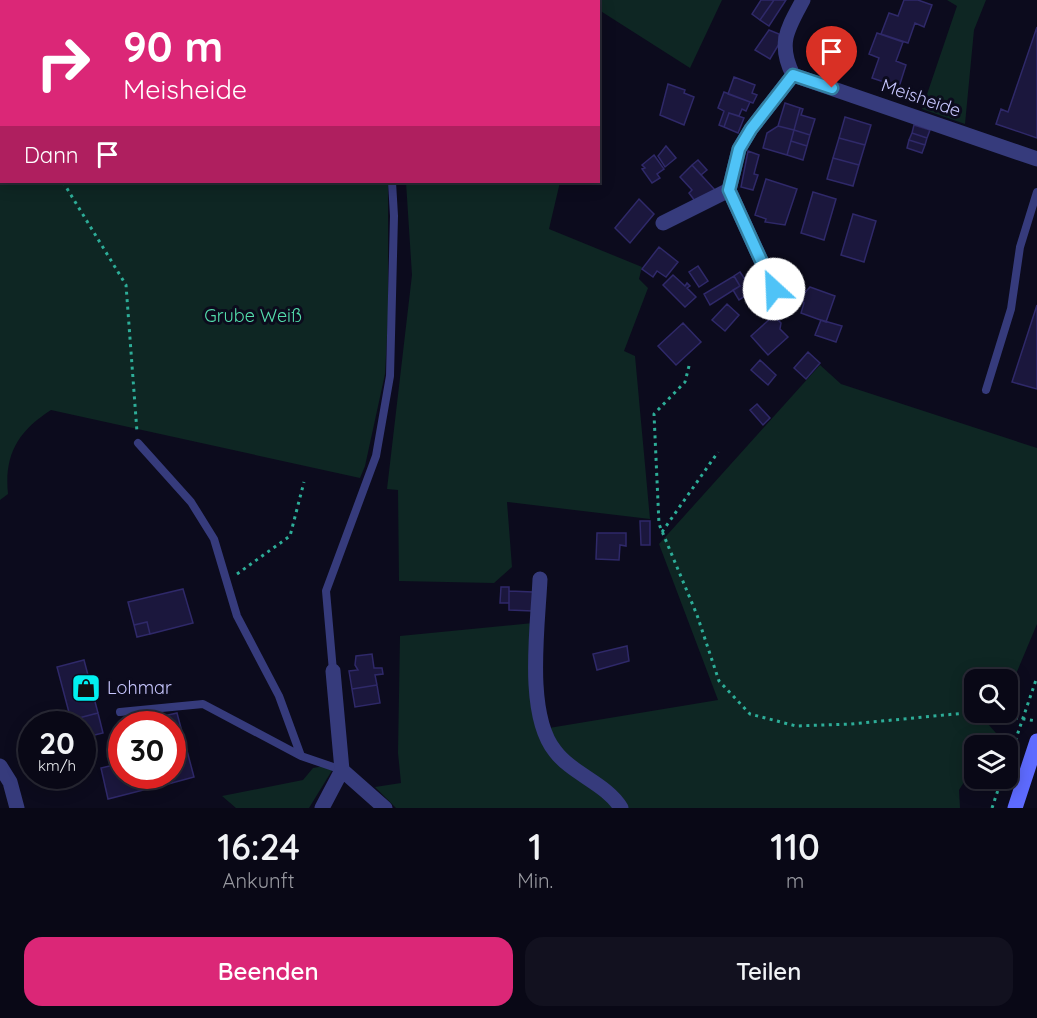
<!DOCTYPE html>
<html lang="de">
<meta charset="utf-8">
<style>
:root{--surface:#090816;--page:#12111f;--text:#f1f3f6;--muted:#999aa1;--line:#292935;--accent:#db2777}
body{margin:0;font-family:Quicksand,sans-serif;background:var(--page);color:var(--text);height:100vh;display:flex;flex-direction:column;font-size:22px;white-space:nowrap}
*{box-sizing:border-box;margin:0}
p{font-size:20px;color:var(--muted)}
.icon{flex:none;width:33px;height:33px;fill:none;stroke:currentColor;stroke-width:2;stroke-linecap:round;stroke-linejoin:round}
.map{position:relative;height:808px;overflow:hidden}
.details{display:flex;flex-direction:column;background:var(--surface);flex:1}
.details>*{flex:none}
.hud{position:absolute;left:0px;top:0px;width:600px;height:183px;box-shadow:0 3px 15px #0003,0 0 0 2px var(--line);background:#db2777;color:#fff;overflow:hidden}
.controls{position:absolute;left:964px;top:669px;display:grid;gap:12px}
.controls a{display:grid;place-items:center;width:54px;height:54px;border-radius:12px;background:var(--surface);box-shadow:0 3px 15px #0003,0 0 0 2px var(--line);font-size:30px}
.speed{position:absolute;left:18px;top:711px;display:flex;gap:12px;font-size:30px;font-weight:700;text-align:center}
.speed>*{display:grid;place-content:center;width:78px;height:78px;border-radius:50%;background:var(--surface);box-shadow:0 3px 15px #0003,0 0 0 2px var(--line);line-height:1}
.speed small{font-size:15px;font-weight:400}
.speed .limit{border:9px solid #d22;background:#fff;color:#111}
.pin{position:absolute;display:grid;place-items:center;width:51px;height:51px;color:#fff;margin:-62px -26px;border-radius:50% 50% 50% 0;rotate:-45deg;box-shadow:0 0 6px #0007}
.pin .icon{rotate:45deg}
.me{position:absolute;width:66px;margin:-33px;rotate:335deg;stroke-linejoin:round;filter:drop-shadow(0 0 4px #0008)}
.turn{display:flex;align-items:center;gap:21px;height:126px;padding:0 24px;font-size:27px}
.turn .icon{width:78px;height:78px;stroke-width:2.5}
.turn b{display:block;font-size:42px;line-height:51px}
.then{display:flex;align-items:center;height:57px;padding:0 24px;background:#0003;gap:12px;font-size:22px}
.eta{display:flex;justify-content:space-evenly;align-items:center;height:102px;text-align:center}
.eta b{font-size:36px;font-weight:600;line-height:42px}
.button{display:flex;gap:12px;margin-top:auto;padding:12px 24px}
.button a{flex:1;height:69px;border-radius:18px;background:var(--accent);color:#fff;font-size:24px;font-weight:600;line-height:69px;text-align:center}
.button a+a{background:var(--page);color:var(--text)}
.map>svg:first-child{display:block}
.green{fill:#0e2623}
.building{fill:#1b173d;stroke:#2f2969;stroke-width:1.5}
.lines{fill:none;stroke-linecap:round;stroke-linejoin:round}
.path{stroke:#2dad98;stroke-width:3;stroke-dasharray:3 4.5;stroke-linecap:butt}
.lane{stroke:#363b7c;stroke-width:8}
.street{stroke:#363b7c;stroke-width:15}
.secondary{stroke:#5e6bff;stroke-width:15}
.route-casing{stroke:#337fa1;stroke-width:15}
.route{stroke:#4fc3f7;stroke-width:10}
.labels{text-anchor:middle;stroke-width:6;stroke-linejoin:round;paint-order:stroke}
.street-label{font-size:18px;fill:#c8c7ff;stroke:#0c0b1d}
.park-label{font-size:18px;fill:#54dead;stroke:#0c0b1d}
.poi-label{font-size:18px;fill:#c8c7ff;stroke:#0c0b1d;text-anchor:start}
</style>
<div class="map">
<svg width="1037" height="808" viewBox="0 0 1037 808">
<rect width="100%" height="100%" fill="#0c0b1d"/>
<path class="green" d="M 0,0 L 376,0 L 2,2 L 2,182 L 388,182 L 388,317 L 385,374 L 365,466 L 360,478 L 51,410 C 18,431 4,455 8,494 L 0,500 Z
M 394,0 L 722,0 L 690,68 L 599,10 L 598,2 Z
M 947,0 L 986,0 L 974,30 L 965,124 L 922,109 L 957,6 Z
M 406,182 L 560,182 L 549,229 L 642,267 L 639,279 L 648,288 L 624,351 L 635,356 L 650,519 L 507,502 L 512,567 L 494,583 L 399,581 L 398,490 L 387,489 L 412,275 Z
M 820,365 L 841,384 L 1037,448 L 1037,624 L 1008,693 L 1008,680 L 975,680 L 975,712 L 1000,713 L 994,713 L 988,724 L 996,733 L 988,745 L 975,746 L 975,765 L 959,790 L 960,808 L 627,808 L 560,750 L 549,728 L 718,700 L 659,544 Z
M 533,623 L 539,730 L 614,808 L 396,808 L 375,787 L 401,783 L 398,753 L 400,636 Z
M 336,764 L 309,808 L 236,808 L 222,796 L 303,780 L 313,768 Z"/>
<path class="building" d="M 761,0 L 774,0 L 760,20 L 752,14 Z
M 774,0 L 786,0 L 769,26 L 760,20 Z
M 904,0 L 918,0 L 932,5 L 924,27 L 915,23 L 908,43 L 881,34 L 889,13 L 898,16 Z
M 1037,27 L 1037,138 L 996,124 L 1001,109 L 1008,112 Z
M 769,30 L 779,34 L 779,44 L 770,59 L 755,50 Z
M 877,33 L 903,42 L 896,61 L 906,65 L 899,87 L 872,78 L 879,58 L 869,54 Z
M 734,77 L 755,85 L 752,93 L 757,95 L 753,103 L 728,94 Z
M 668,84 L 685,90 L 684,93 L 694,97 L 684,125 L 660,115 Z
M 724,92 L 750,102 L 746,111 L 742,109 L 739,116 L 729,113 L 724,127 L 719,125 L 724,111 L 718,108 Z
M 785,103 L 800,108 L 794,130 L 778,126 Z
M 800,108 L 803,109 L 801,115 L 815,119 L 810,135 L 794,130 Z
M 729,113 L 744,118 L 738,133 L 724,127 Z
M 845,117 L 871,125 L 865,145 L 839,138 Z
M 914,125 L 930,130 L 927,138 L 912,133 Z
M 778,126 L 794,130 L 787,155 L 763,148 L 767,133 Z
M 794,130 L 810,135 L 807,146 L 791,141 Z
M 912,133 L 927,138 L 925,145 L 909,140 Z
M 839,138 L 865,145 L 859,165 L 833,158 Z
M 909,140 L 925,145 L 922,153 L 907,148 Z
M 791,141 L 807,146 L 803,160 L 787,155 Z
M 666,146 L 676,158 L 665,167 L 658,156 Z
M 748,151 L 759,155 L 754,174 L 758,175 L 753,190 L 741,187 Z
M 654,155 L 664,169 L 657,174 L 660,178 L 652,183 L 642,169 L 645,168 L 642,165 Z
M 833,158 L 859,165 L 853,186 L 827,179 Z
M 698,160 L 707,170 L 701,175 L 692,165 Z
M 692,165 L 715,190 L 695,201 L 689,193 L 692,190 L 680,177 Z
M 766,179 L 797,189 L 785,225 L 765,222 L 766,219 L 755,215 Z
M 813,192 L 836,199 L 824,240 L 801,233 Z
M 639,199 L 654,214 L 630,243 L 615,228 Z
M 853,214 L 876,221 L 864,262 L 841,255 Z
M 659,247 L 678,262 L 666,277 L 657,271 L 653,277 L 642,269 Z
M 698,266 L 708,281 L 699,287 L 689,272 Z
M 740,272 L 753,291 L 739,300 L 733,290 L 740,286 L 734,276 Z
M 673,275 L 685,286 L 687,283 L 690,286 L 687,288 L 696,297 L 685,307 L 663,285 Z
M 734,276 L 740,286 L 710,305 L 704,294 Z
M 810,287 L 835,296 L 826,322 L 801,313 L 804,303 L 800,298 Z
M 727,304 L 739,315 L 725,331 L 712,320 Z
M 1037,305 L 1037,389 L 1012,382 Z
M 771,318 L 776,318 L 781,323 L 780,329 L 788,337 L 768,355 L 751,336 Z
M 821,320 L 842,326 L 836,342 L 815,335 Z
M 683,323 L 701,342 L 676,365 L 658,346 Z
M 808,352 L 820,363 L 806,379 L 794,368 Z
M 760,360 L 776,375 L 768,385 L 751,370 Z
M 757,404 L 770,418 L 763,425 L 750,410 Z
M 640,521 L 650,521 L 650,545 L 641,545 Z
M 597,533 L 626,533 L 626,546 L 620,545 L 619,560 L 596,559 Z
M 501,587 L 509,587 L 509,603 L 500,603 Z
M 183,589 L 193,623 L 150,634 L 147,622 L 134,625 L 128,602 Z
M 509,591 L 533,592 L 533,611 L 509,610 Z
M 147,622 L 150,634 L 137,637 L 134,625 Z
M 627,646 L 629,661 L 597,670 L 593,654 Z
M 372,654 L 374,668 L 382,668 L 383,674 L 375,675 L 377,685 L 352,689 L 349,671 L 358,670 L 355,665 L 356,656 Z
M 84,660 L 98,713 L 71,720 L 57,667 Z
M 377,685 L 380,703 L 355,707 L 352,689 Z
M 98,713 L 103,733 L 82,738 L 82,724 L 72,724 L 71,720 Z
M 177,713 L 194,777 L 168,784 L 166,776 L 172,776 L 172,724 L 152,724 L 151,719 Z
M 122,763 L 122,776 L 161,776 L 163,785 L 108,799 L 101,768 Z"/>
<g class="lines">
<path class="path" d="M 0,19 L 2,27
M 63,182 L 126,285 L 137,432
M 689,366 L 685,382 L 654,414 L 659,524 L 697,615 L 719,681 L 750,714 L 796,726 L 851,724 L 976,712
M 662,532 L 718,452
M 237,574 L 290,536 L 304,482
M 978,712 L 1037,721
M 1008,762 L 1037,677
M 992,808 L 1002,778"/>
<path class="lane" d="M 378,0 L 379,2
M 986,390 L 1011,309 L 1020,247 L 1037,192
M 138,443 L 191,502 L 214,539 L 237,616 L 279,696 L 301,756 L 342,770
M 333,671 L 326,591 L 376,456 L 390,376 L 394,216 L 392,182
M 120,712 L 203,704 L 301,756"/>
<path class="street" d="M 793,75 C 777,43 788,28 803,0
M 663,223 L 729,190
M 774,289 L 729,190 L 739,149 L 751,129 L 793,75 L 1037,159
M 540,579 C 538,625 525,714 555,751 C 572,774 607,784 621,808
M 333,671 L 342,770
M 0,766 L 10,782 L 17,808
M 322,808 L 342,770 L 385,808"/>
<path class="secondary" d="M 1015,808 L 1037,741"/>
</g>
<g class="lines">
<g class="route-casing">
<path id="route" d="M 774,289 L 729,190 L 739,149 L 751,129 L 793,75 L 832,88"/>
</g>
<use href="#route" class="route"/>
</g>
<defs>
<g id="shop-square" transform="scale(1.5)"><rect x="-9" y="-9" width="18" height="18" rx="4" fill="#01f1f0" stroke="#0c0b1d"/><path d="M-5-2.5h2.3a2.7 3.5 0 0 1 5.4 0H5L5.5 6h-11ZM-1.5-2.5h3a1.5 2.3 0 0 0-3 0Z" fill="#111"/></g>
</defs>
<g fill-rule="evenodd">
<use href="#shop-square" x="86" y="688"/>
</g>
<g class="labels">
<g class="street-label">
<text transform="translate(921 98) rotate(19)" y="6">Meisheide</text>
</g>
<g class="park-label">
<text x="253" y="322">Grube Weiß</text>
</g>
<g class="poi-label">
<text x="107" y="694">Lohmar</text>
</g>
</g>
</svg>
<div class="controls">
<a><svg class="icon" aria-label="search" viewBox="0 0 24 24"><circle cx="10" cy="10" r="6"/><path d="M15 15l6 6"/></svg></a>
<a><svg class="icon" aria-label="layers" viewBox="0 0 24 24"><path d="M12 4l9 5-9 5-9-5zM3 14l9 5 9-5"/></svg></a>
</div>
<div class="speed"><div>20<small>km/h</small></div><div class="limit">30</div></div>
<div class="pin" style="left:832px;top:88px;background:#d93025"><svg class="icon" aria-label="arrive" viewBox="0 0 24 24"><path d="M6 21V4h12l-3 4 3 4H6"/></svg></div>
<svg class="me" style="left:774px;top:289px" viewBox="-20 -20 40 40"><circle r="19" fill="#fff"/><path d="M0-13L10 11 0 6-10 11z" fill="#4fc3f7"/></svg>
<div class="hud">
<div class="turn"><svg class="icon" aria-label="right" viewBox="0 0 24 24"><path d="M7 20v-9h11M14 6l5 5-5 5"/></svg><div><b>90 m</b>Meisheide</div></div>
<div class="then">Dann<svg class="icon" aria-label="arrive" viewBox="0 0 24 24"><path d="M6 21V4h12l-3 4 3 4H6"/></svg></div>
</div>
</div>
<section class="details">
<div class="eta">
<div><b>16:24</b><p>Ankunft</p></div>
<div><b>1</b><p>Min.</p></div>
<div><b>110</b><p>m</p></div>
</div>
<div class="button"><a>Beenden</a><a>Teilen</a></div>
</section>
